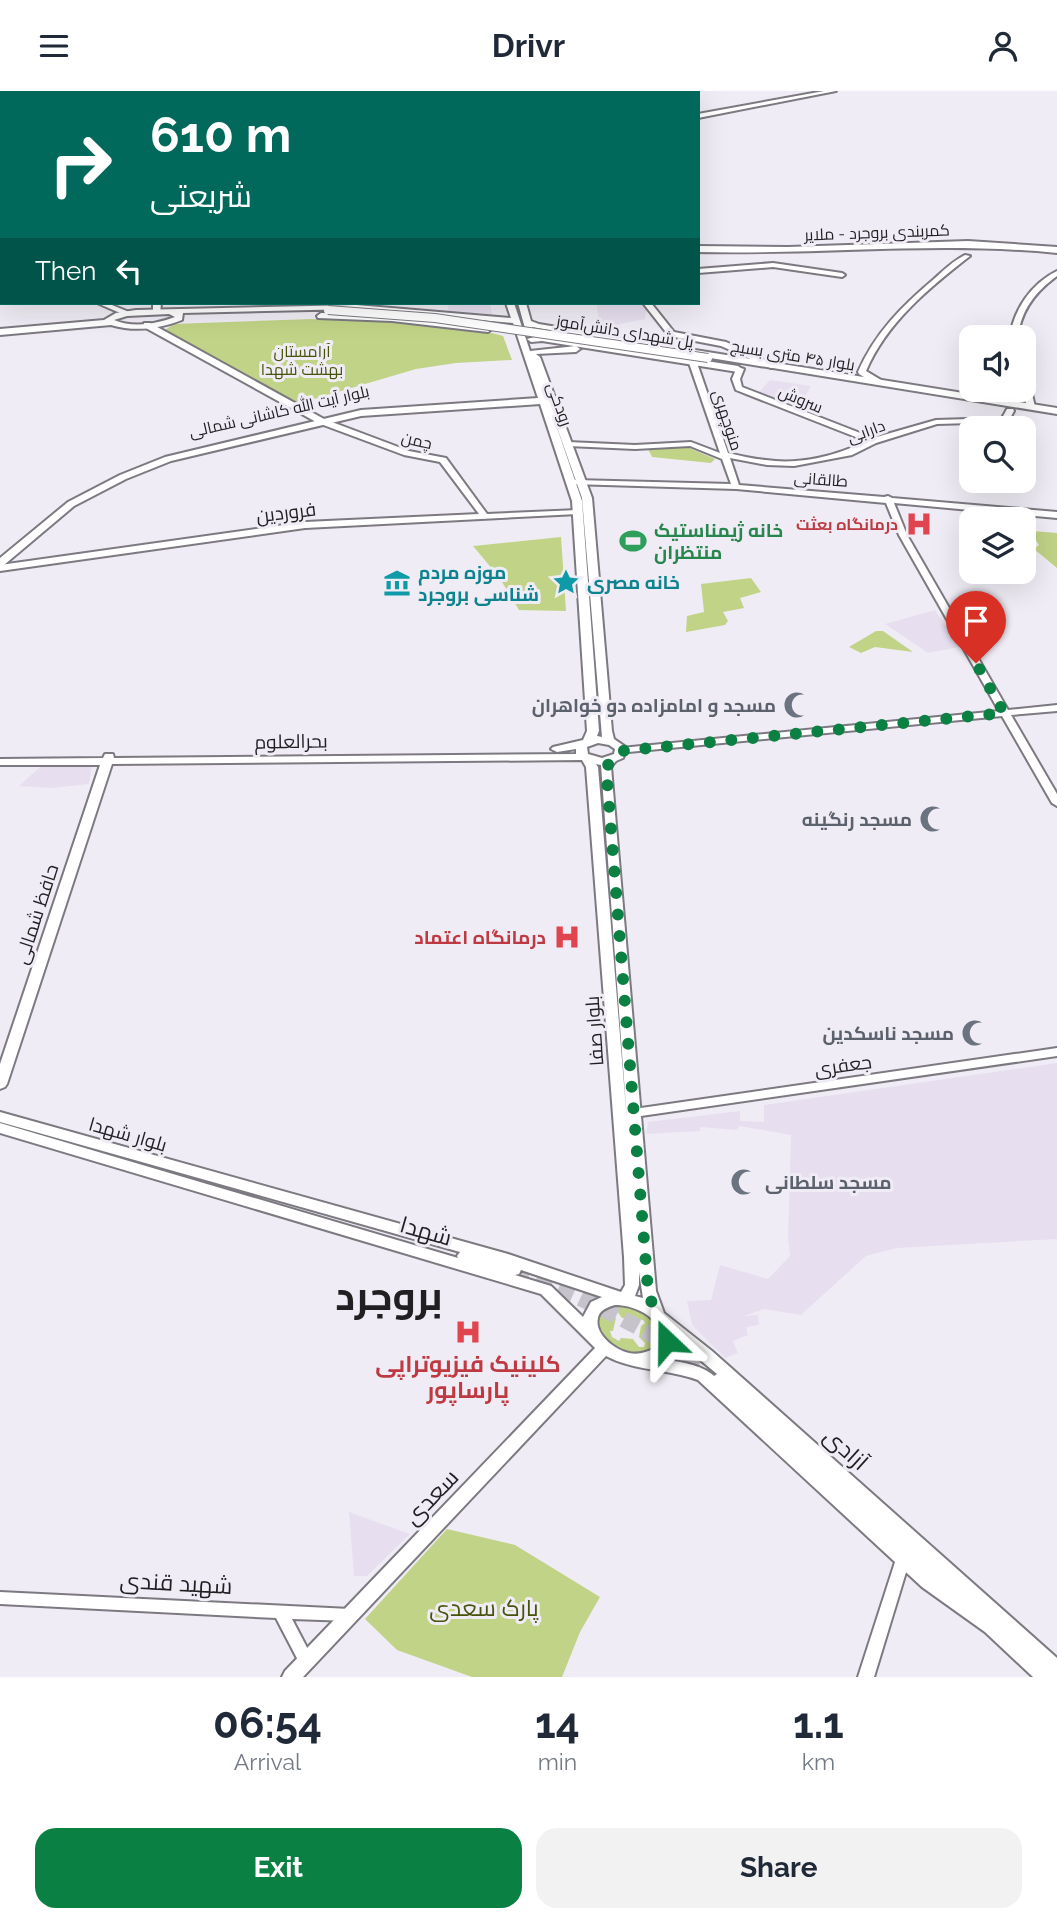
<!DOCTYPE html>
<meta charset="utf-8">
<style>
:root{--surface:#fff;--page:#f2f2f3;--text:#1f2937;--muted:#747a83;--accent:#0b8043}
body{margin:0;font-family:Raleway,Cairo,sans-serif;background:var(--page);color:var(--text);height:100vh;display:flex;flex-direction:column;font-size:26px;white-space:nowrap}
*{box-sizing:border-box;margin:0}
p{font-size:23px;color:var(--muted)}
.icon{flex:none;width:38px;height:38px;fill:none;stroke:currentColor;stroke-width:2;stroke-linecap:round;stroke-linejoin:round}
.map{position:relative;height:1586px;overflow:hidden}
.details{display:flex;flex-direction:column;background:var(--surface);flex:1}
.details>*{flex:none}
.top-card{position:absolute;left:0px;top:0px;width:700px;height:214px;box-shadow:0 7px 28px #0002;background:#00695c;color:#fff;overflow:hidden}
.controls{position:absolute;left:959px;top:234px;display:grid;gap:14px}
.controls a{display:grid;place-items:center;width:77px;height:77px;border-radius:14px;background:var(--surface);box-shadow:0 7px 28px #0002;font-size:35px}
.pin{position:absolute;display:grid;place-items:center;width:60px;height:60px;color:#fff;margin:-72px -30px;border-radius:50% 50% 50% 0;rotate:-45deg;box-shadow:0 0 7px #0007}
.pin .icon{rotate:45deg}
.me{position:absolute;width:77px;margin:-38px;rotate:337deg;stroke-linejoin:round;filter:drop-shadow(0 0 5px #0008)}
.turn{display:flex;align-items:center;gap:24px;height:147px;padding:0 35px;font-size:32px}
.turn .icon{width:91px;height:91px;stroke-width:2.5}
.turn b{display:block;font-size:49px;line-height:60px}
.then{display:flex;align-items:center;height:66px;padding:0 35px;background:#0003;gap:14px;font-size:26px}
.eta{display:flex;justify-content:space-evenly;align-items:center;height:119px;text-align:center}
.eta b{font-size:42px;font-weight:700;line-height:49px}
.cta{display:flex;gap:14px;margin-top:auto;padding:14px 35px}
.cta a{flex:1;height:80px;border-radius:21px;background:var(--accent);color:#fff;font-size:28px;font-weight:700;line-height:80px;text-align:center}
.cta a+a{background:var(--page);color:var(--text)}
header{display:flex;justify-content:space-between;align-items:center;height:91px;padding:0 35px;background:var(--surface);font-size:32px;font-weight:700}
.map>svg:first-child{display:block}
.built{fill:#e7dfef}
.green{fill:#c1d386;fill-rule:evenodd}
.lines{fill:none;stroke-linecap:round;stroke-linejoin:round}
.major-tunnel{stroke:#c7c3cb;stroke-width:16;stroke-dasharray:16 8;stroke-linecap:butt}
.minor-casing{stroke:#7d7981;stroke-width:4}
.major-casing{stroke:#7d7981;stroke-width:4}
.highway-casing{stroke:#7d7981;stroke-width:4}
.minor{fill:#fff;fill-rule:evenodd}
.major{fill:#fff;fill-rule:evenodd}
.highway{fill:#fff;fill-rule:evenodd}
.major-bridge-casing{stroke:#7d7981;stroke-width:10;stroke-linecap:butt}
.major-bridge{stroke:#fff;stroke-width:8}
.route{stroke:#0b8043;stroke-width:12;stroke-dasharray:0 21.6}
.labels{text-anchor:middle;stroke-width:6;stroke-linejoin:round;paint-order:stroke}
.far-street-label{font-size:16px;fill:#211f22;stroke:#f0ecf5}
.far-park-label{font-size:16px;fill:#47530a;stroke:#f0ecf5}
.far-health-label{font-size:16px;font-weight:bold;fill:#be3a42;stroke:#f0ecf5;text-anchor:end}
.street-label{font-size:19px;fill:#211f22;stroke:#f0ecf5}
.leisure-label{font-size:19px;font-weight:bold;fill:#27864d;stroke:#f0ecf5;text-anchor:start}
.culture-label{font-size:19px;font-weight:bold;fill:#0d838f;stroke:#f0ecf5;text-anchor:start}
.worship-label{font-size:19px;font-weight:bold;fill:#5b616d;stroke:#f0ecf5;text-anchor:end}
.health-label{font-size:19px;font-weight:bold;fill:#be3a42;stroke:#f0ecf5;text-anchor:end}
.near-street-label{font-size:23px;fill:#211f22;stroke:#f0ecf5}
.near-health-label{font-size:23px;font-weight:bold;fill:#be3a42;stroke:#f0ecf5}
.near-park-label{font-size:23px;fill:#47530a;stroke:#f0ecf5}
.near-town-label{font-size:40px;font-weight:bold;fill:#211f22;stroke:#f0ecf5}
</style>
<header><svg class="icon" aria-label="menu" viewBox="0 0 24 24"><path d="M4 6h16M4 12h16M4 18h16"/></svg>Drivr<svg class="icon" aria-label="person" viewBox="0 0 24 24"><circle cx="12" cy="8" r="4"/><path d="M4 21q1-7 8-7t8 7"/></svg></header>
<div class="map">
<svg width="1057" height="1586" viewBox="0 0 1057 1586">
<rect width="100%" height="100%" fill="#f0ecf5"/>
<path class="built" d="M 447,212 L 490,212 L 492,223 L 449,221 Z
M 597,212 L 643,212 L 647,217 L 645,228 L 599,237 Z
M 770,289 L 811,295 L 798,319 L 759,301 Z
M 935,519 L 959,556 L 928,562 L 885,533 Z
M 40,676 L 92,676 L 89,693 L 52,697 L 19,695 Z
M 1057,972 L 1057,1148 L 897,1157 L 866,1165 L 801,1224 L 764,1218 L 744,1225 L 758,1224 L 759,1234 L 746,1236 L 748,1244 L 733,1250 L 738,1262 L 725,1267 L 692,1234 L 687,1210 L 711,1209 L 720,1174 L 768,1188 L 790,1165 L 788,1147 L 791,1044 L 739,1035 L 737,1039 L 700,1036 L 700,1040 L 646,1043 L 648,1031 L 740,1020 L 740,1030 L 764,1031 L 764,1014 Z
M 349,1421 L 410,1443 L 367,1485 L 354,1485 Z"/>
<path class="green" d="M 311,228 L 378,230 L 492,242 L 503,245 L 512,269 L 456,272 L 416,278 L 297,313 L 165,239 L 174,233 Z
M 687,356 L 715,368 L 711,372 L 652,366 L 648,358 Z
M 1033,440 L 1057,442 L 1057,477 L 1034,458 L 1039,454 L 1030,441 Z
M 561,446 L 566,520 L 519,519 L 499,486 L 473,455 Z
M 751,487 L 761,501 L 740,507 L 744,517 L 723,521 L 728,530 L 725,534 L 686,541 L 687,525 L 704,521 L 701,493 Z
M 876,540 L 883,540 L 913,561 L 875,556 L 861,562 L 849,556 Z
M 614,1212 C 637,1217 655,1221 659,1247 L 653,1259 C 626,1269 594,1252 598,1222 ZM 612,1220 L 617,1220 L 622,1227 L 643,1229 L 645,1232 L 641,1235 L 639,1246 L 645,1252 L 644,1256 L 639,1256 L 633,1248 L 621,1247 L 619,1250 L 612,1246 L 610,1240 L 613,1240 L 616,1227 L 610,1224 Z
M 447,1438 L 515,1454 L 600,1506 L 580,1541 L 562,1586 L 472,1586 L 397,1559 L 365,1528 Z"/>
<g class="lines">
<path class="major-tunnel" d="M 514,1179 C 587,1208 656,1241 720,1288"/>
<g class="minor-casing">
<path id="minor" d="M 542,0 L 550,0 L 552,2 L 544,2 Z
M 824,0 L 836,0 L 698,27 L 698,23 Z
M 0,70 L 2,70 L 2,74 L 0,74 Z
M 0,150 L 2,150 L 2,156 L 0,156 Z
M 965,164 L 970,165 C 929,197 887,231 866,280 L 881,289 L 881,293 L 875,293 L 859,283 L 858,281 C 875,242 902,215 934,188 C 944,179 953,170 965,164 Z
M 773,172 L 842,182 L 845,184 L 842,186 L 773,176 L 698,182 L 698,178 Z
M 1057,180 L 1057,185 C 1035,201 1020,220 1018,247 L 1010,247 C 1013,219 1032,192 1057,180 Z
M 97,212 L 107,212 L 134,223 L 127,225 Z
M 153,212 L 161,212 L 160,223 L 153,221 Z
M 643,212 L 651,212 L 674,241 L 726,251 L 778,275 L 771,277 L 721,255 L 669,245 Z
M 144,232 L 150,232 L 324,328 L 409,360 L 446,367 L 487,423 L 578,419 L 582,421 L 578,423 L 305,437 L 0,480 L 0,474 L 305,431 L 479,423 L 440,371 L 404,364 L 318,332 L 144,236 Z
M 690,270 L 697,272 L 728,362 C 741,365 753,368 766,369 C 799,374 837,365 866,350 L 736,299 L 732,288 L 737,276 L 744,278 L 740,288 L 742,296 L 873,347 L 936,329 L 1002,327 L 1007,318 L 1013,318 L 1014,320 L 1008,331 L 937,333 L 876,352 L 852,364 L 794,375 L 767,374 L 730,367 L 739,394 L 884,406 L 888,405 L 892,407 L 1057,421 L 1057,427 L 894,412 L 907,444 L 1008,619 L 1057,614 L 1057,620 L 1011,624 L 1057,703 L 1057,715 L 1052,712 L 1002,625 L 618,662 L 616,660 L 621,657 L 999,620 L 899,444 L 886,412 L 736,398 L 572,393 L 571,391 L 575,389 L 731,393 L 722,368 L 690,355 L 635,358 L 568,355 L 564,353 L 568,351 L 635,354 L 691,351 L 720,362 L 689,272 Z
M 1024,284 L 1028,286 L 1035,316 L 1031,318 L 1027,316 L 1023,299 Z
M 1057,957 L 1057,965 L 634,1026 L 630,1025 L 628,1022 L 630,1019 L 634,1018 Z
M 903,1462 L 908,1464 L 910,1468 L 874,1586 L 858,1586 L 896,1468 L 898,1464 Z
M 0,1501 L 350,1518 L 355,1519 L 357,1524 L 355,1529 L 350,1530 L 292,1528 L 314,1570 L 311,1575 L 306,1577 L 301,1575 L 276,1527 L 0,1513 Z"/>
</g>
<g class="major-casing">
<path id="major" d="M 506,212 L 514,212 L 530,260 L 576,255 L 580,258 L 576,261 L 536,263 L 540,266 L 592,407 L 612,640 L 614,648 L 627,657 L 623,667 L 616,670 L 611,676 L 656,1200 L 664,1222 L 712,1260 L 1057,1567 L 1057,1586 L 1033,1586 L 985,1541 L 922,1496 L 698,1289 C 668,1278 634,1280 606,1265 L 303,1586 L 282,1586 L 285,1580 L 595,1257 L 541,1203 L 0,1042 L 0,1032 L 458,1167 L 457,1165 L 460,1161 L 0,1031 L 0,1021 L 508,1163 L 621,1201 L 625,1194 L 624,1166 L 586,676 L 582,669 L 112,673 L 7,993 L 5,996 L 0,998 L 0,973 L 100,674 L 0,674 L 0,668 L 103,667 L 105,663 L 113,663 L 114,667 L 576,663 L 576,658 L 557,661 L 551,658 L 553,656 L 583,649 L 587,640 L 572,410 L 540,313 L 361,325 L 171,370 L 126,388 L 74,415 L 4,474 L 0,475 L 0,467 L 68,411 L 120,384 L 165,366 L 361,319 L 538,307 L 513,232 L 356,218 L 183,222 L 182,229 C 159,238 135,241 111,234 L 0,244 L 0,238 L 104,229 L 116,222 L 136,219 L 356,214 L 511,227 ZM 169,223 L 175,226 C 156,233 133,237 114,229 L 127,225 ZM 552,322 L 582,407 L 602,646 L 597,645 L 599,640 L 582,410 ZM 598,652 L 609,654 L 615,658 L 614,663 L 602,667 L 588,663 L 587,656 ZM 596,673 L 601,674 L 627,1030 L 598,676 ZM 521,1179 L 602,1206 L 591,1211 L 583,1226 L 551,1195 L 515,1184 L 519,1183 ZM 639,1181 L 643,1207 L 635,1205 L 639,1194 ZM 615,1214 C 632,1214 660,1224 659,1246 C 659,1250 657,1253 655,1257 C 647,1261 639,1264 629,1262 C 615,1259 594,1243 598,1227 C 599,1219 608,1216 615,1214 ZM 674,1247 L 717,1283 L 714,1285 C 701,1273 679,1271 662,1268 L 667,1265 Z
M 518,212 L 526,212 L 531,230 L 539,233 L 652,252 L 656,255 L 652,258 L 532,236 L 532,241 L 526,241 Z
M 321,222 L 392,224 L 488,235 L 492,238 L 488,241 L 392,230 L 318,227 L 317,225 Z
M 542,244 L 738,275 L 742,278 L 738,281 L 542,250 L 531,251 L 527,248 Z
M 695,259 L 1057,317 L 1057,323 L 692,264 L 691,262 Z"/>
</g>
<g class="highway-casing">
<path id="highway" d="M 4,0 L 15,0 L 2,2 Z
M 170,0 L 189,2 L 172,2 Z
M 192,0 L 209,2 L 194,2 Z
M 968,150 L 1057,156 L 1057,162 C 937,150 818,164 698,161 L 698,155 L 788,156 Z"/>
</g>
<use href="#minor" class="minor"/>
<use href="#major" class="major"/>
<use href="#highway" class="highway"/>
<g class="major-bridge-casing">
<path id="major-bridge" d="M 328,219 L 435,227 L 708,267"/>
</g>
<use href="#major-bridge" class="major-bridge"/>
</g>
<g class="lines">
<path class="route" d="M 667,1250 L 666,1240 L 655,1223 L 648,1199 L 606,676 L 621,660 L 1004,622 L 976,572"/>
</g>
<defs>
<g id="hospital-bare" transform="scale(2.1)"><path d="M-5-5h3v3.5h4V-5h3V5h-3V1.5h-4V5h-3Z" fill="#e0444e" stroke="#f0ecf5" stroke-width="2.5" paint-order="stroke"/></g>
<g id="stadium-bare" transform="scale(2.1)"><path d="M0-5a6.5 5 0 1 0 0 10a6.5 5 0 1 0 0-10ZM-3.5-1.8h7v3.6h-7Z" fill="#2e9e5b" stroke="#f0ecf5" stroke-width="2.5" paint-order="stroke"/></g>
<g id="sight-bare" transform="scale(2.1)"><path d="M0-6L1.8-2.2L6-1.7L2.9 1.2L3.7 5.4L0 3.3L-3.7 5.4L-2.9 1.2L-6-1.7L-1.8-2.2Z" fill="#0f9aa8" stroke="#f0ecf5" stroke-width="2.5" paint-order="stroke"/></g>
<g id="museum-bare" transform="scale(2.1)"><path d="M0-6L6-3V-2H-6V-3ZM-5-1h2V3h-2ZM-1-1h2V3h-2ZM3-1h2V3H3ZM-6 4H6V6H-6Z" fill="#0f9aa8" stroke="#f0ecf5" stroke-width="2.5" paint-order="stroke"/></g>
<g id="mosque-bare" transform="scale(2.1)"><path d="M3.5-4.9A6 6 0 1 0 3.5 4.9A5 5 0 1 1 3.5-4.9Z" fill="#6b7280" stroke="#f0ecf5" stroke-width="2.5" paint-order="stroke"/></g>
</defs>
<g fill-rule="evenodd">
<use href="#hospital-bare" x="919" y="433"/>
<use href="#stadium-bare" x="633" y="450"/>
<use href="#sight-bare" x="566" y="491"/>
<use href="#museum-bare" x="397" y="492"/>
<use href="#mosque-bare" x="797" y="614"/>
<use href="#mosque-bare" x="933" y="728"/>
<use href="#hospital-bare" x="567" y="846"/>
<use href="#mosque-bare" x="975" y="942"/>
<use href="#mosque-bare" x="744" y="1091"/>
<use href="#hospital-bare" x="468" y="1241"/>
</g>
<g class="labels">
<g class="far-street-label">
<text transform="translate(877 141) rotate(-2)" y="6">کمربندی بروجرد - ملایر</text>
<text transform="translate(625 240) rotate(9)" y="6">پل شهدای دانش‌آموز</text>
<text transform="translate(793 264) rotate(9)" y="6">بلوار ۴۵ متری بسیج</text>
<text transform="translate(801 308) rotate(23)" y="6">سروش</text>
<text transform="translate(560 313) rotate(70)" y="6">رودکی</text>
<text transform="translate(279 320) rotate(-13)" y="6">بلوار آیت الله کاشانی شمالی</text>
<text transform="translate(728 329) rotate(72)" y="6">منوچهری</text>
<text transform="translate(866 340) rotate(-20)" y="6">دارابی</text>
<text transform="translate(417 349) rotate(13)" y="6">چمن</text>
<text transform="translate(821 388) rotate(4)" y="6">طالقانی</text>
</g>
<g class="far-park-label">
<text x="302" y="266">آرامستان<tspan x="302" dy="18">بهشت شهدا</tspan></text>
</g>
<g class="far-health-label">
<text x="898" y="439">درمانگاه بعثت</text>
</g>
<g class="street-label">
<text transform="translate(286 421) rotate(-7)" y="7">فروردین</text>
<text transform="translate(291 650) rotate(-1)" y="7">بحرالعلوم</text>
<text transform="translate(36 823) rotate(-72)" y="7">حافظ شمالی</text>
<text transform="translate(594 940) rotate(-94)" y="7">بلوار صفا</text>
<text transform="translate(843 974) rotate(-8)" y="7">جعفری</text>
<text transform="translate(128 1043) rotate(16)" y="7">بلوار شهدا</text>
</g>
<g class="leisure-label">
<text x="654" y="446">خانه ژیمناستیک<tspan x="654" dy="22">منتظران</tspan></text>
</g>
<g class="culture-label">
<text x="418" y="488">موزه مردم<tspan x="418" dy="22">شناسی بروجرد</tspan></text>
<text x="587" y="498">خانه مصری</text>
</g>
<g class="worship-label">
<text x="776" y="621">مسجد و امامزاده دو خواهران</text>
<text x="912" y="735">مسجد رنگینه</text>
<text x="954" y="949">مسجد ناسکدین</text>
<text x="765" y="1098" text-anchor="start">مسجد سلطانی</text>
</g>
<g class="health-label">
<text x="546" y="853">درمانگاه اعتماد</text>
</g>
<g class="near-street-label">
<text transform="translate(426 1140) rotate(16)" y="8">شهدا</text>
<text transform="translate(846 1358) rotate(42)" y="8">آزادی</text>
<text transform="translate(431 1406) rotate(-46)" y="8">سعدی</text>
<text transform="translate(176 1492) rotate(3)" y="8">شهید قندی</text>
</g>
<g class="near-health-label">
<text x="468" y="1281">کلینیک فیزیوتراپی<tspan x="468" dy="26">پارساپور</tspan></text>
</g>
<g class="near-park-label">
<text x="484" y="1525">پارک سعدی</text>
</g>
<g class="near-town-label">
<text x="389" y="1219">بروجرد</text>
</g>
</g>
</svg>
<div class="controls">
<a><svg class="icon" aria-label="sound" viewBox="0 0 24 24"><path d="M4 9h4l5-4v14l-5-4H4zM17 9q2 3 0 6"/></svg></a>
<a><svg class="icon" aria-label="search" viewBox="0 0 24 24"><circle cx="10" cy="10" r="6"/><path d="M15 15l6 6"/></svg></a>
<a><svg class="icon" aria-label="layers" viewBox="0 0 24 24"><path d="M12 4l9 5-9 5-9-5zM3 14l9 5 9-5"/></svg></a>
</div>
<div class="pin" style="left:976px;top:572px;background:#d93025"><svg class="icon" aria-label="arrive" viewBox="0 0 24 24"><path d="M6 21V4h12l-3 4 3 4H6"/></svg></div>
<svg class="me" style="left:667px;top:1250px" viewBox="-20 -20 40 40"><path d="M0-17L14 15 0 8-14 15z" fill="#0b8043" stroke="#fff" stroke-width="4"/></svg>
<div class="top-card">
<div class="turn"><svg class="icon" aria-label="right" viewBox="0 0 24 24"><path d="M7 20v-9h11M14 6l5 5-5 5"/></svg><div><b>610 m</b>شریعتی</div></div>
<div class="then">Then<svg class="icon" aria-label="left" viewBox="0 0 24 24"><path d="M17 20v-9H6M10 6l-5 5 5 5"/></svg></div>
</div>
</div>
<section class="details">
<div class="eta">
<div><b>06:54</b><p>Arrival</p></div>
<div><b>14</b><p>min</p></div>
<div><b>1.1</b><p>km</p></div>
</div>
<div class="cta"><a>Exit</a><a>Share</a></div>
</section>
